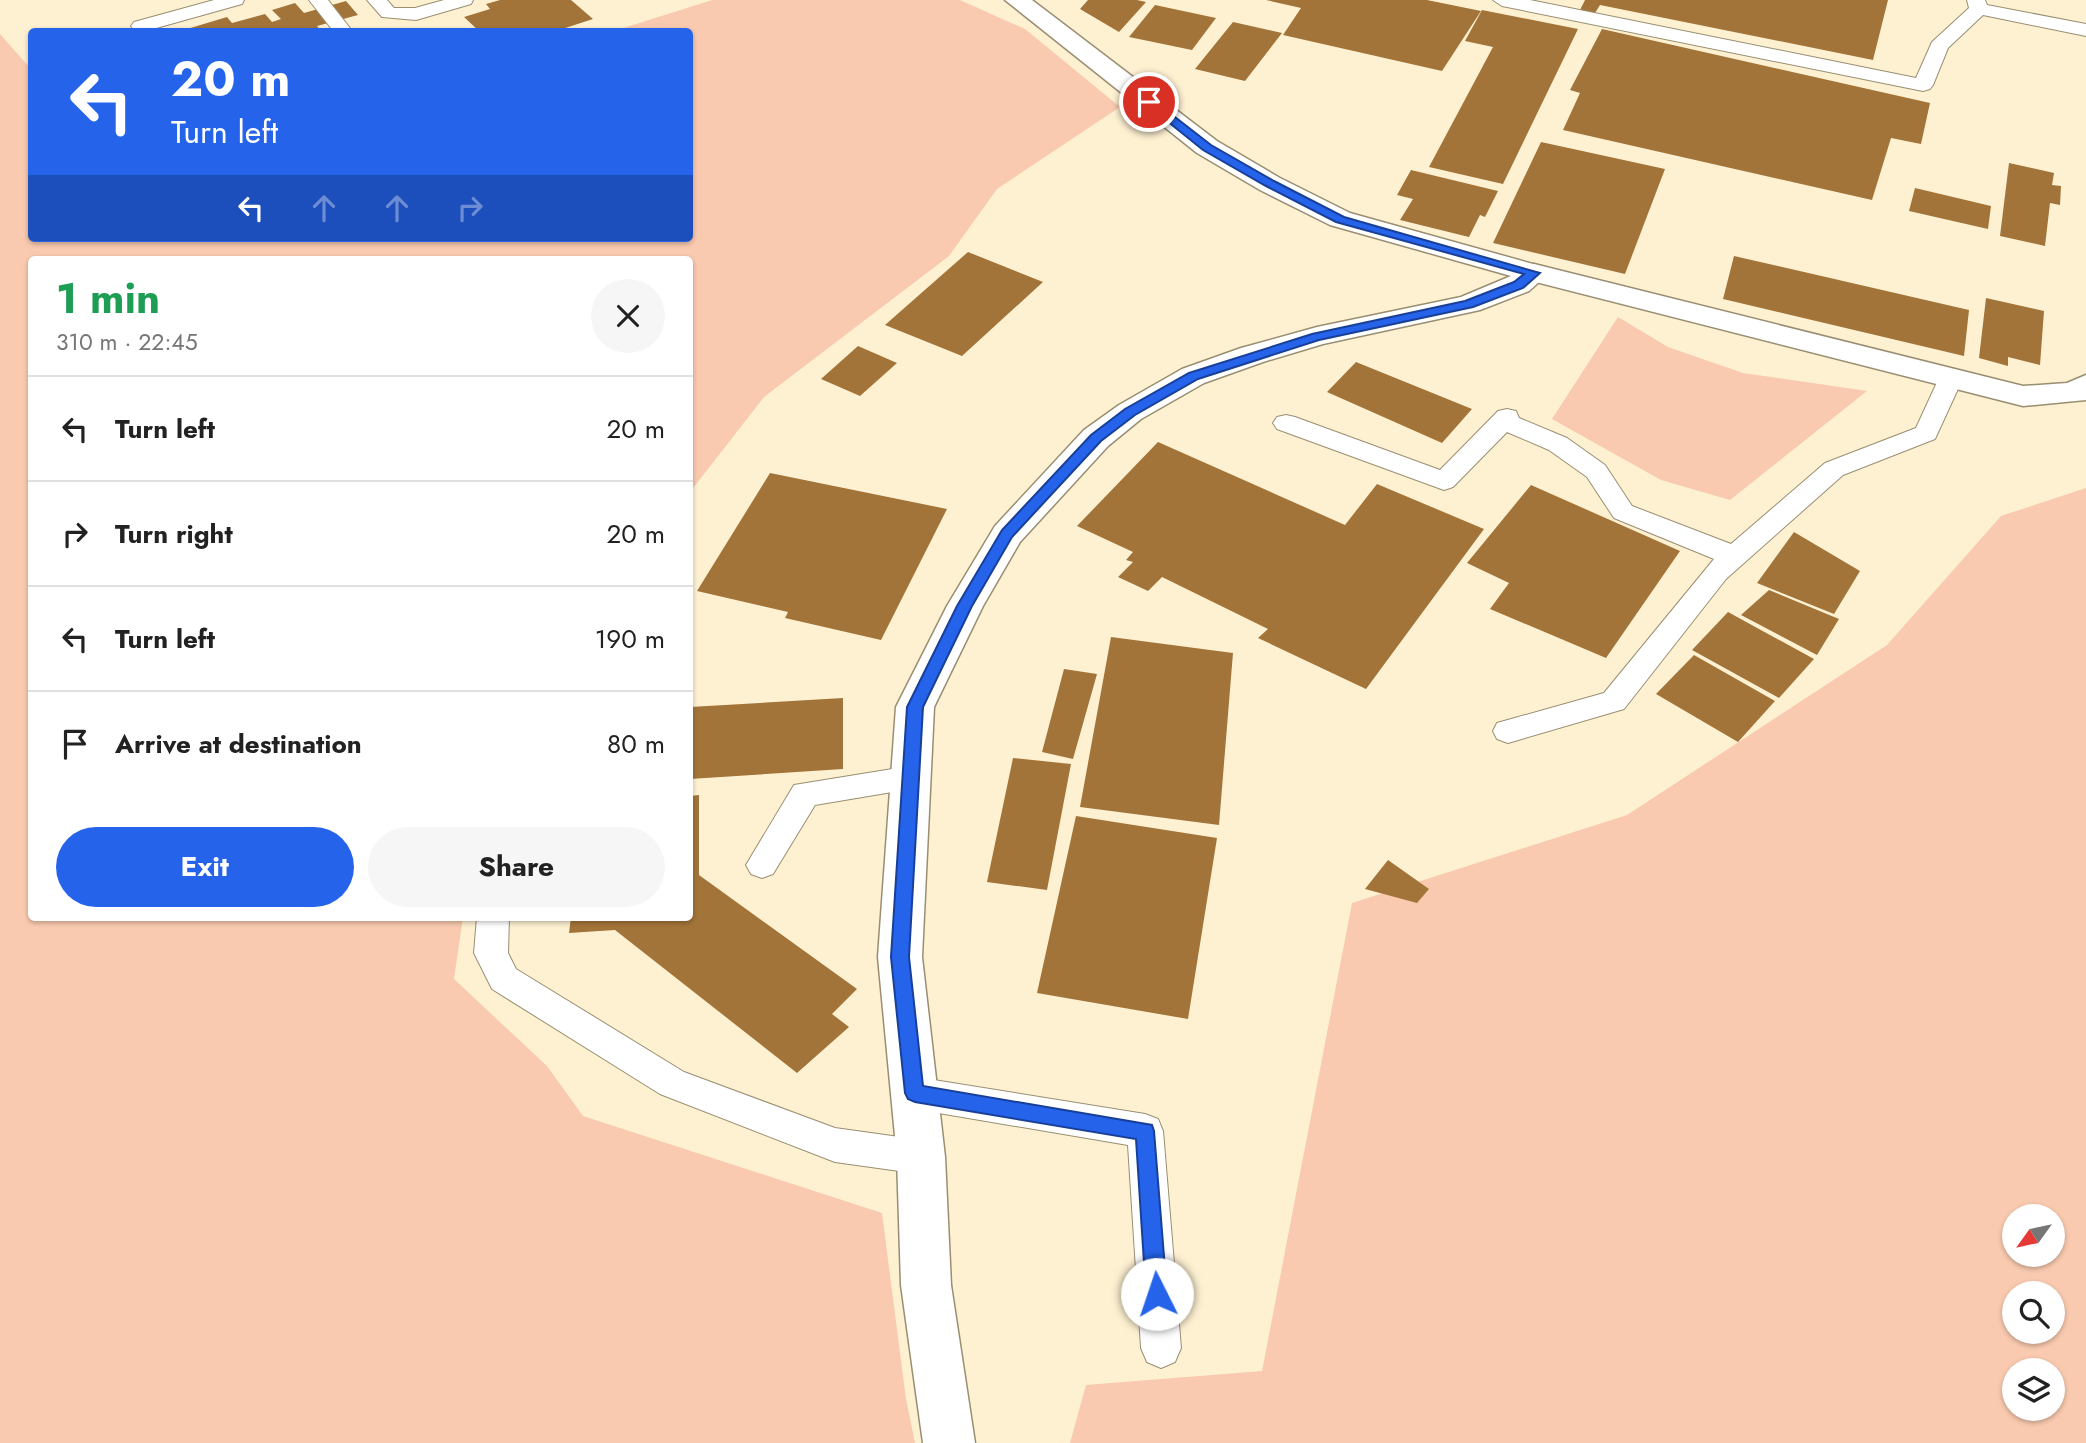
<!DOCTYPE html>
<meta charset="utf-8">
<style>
:root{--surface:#fff;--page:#f6f6f6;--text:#222;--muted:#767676;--line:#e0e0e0;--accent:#2563eb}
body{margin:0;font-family:Jost,sans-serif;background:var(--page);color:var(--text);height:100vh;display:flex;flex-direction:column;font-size:26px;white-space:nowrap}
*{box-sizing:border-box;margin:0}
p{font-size:23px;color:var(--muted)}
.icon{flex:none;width:38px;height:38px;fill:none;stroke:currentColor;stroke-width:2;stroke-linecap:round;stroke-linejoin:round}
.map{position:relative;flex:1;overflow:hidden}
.details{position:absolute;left:28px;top:256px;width:665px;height:665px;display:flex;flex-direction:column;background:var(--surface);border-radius:7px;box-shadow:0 2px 5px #0004}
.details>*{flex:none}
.guide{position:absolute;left:28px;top:28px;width:665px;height:214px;border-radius:7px;box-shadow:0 2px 5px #0004;background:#2563eb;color:#fff;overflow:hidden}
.needle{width:46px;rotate:237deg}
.fabs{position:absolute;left:2002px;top:1204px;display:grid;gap:14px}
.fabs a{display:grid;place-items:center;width:63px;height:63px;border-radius:50%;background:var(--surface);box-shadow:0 2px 5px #0004;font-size:35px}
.pin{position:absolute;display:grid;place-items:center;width:60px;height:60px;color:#fff;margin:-30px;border:4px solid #fff;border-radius:50%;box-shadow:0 2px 7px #0007}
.me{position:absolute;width:77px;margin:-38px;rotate:356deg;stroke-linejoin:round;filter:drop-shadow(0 0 5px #0008)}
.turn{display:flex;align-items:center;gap:24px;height:147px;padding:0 28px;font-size:32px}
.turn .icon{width:91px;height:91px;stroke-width:2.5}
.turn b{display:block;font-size:49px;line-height:60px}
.lanes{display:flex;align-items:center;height:66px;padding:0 28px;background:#0003;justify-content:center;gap:35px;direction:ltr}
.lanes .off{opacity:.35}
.round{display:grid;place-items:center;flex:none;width:74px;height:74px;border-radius:37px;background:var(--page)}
.overview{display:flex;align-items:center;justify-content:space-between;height:119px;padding:0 28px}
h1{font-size:42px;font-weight:700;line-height:52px;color:#1e9e55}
.button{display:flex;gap:14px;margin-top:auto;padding:14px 28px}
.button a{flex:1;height:80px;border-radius:42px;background:var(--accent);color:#fff;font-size:28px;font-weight:700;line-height:80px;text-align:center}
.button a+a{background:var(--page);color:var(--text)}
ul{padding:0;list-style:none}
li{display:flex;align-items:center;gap:21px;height:105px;padding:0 28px;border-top:2px solid var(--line)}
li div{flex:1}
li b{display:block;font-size:26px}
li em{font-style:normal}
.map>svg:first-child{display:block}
.green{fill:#f9caaf;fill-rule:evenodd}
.building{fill:#a37439}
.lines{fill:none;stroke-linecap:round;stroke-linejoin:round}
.lane-casing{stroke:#998e71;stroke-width:2}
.street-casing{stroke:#998e71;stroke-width:3}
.secondary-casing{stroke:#998e71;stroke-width:3}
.lane{fill:#fff;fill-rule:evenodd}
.street{fill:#fff;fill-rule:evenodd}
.secondary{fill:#fff;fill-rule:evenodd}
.route{fill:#2563eb;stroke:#184099;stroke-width:2}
</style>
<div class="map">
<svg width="2086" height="1443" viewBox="0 0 2086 1443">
<rect width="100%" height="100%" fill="#fef1d2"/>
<path class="green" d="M 712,0 L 960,0 L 1025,29 L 1120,107 L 997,189 L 949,256 L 764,397 L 690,492 L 690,259 L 32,259 L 32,917 L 463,917 L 454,979 L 547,1066 L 583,1116 L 882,1213 L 906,1399 L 915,1443 L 0,1443 L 0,34 L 31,69 L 32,238 L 690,238 L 690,32 L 614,31 Z
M 1618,317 L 1668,347 L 1743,373 L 1867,391 L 1730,500 L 1661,480 L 1552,419 Z
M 2086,488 L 2086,1443 L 1070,1443 L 1086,1385 L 1262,1371 L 1352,903 L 1627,815 L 1887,645 L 2001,516 ZM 2014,1216 L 2053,1216 L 2053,1255 L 2014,1255 ZM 2014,1293 L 2053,1293 L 2053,1332 L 2014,1332 ZM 2014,1370 L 2053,1370 L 2053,1409 L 2014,1409 Z"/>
<path class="building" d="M 500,0 L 571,0 L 593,19 L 553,32 L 480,32 L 464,17 L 490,9 L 486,4 Z
M 1088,0 L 1137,0 L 1146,2 L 1119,32 L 1080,9 Z
M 1266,0 L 1427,0 L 1481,11 L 1442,71 L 1283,35 L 1301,8 Z
M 1585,0 L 1888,0 L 1873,60 L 1600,5 L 1595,13 L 1580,10 Z
M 346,1 L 358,15 L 317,26 L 322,32 L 177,32 L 227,17 L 232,23 L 265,14 L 272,22 L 281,19 L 272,10 L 295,3 L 304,13 Z
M 1155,5 L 1216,18 L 1192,50 L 1129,37 Z
M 1482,10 L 1578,29 L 1503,184 L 1429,167 L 1493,47 L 1465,41 Z
M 1233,22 L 1282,33 L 1245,81 L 1195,69 Z
M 1602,29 L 1930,103 L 1921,144 L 1891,138 L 1872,200 L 1563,130 L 1580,93 L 1570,90 Z
M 1541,142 L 1665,169 L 1625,274 L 1493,243 Z
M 2009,163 L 2054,173 L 2052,185 L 2061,186 L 2060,205 L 2050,203 L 2045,246 L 2000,236 Z
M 1411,170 L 1498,191 L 1485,217 L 1480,215 L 1469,237 L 1400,220 L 1413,199 L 1397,195 Z
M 1915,188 L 1991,206 L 1988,229 L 1909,211 Z
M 968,252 L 1043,282 L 962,356 L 885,325 Z
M 1734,256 L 1969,310 L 1964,356 L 1723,299 Z
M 1986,298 L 2044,311 L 2040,365 L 2008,357 L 2008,366 L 1979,358 Z
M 858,346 L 897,363 L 860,396 L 821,379 Z
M 1356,362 L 1472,409 L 1442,443 L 1327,392 Z
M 1158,442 L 1345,525 L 1377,484 L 1484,529 L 1366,689 L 1258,638 L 1268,629 L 1162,577 L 1148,591 L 1118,577 L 1133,562 L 1126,560 L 1133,552 L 1077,526 Z
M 770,473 L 947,509 L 881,640 L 785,618 L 788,612 L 697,591 Z
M 1531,485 L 1680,551 L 1606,658 L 1490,609 L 1509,583 L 1467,563 Z
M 1794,532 L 1860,571 L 1834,614 L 1757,583 Z
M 1769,590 L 1839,619 L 1817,655 L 1741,615 Z
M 1728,612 L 1814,659 L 1779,698 L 1692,650 Z
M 1111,637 L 1233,653 L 1219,825 L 1080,807 Z
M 1694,655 L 1775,701 L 1738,742 L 1656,694 Z
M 1064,669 L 1097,674 L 1073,759 L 1042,752 Z
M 843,698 L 843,769 L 690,779 L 690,707 Z
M 1013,758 L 1071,764 L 1047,890 L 987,882 Z
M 699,795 L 699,875 L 857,989 L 832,1014 L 849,1027 L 797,1073 L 615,930 L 569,933 L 571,917 L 690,917 L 690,796 Z
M 1076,816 L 1217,838 L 1188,1019 L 1037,993 Z
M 1388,860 L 1429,889 L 1417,903 L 1365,889 Z"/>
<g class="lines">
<g class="lane-casing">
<path id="lane" d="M 214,0 L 244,0 L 242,4 L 142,32 L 134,30 L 131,26 L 134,22 Z
M 309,0 L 328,0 L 353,32 L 334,32 Z
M 367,0 L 387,0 L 394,8 L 415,8 L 444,0 L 473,0 L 471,4 L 416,20 L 382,17 Z
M 1493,0 L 1530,0 L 1916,78 L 1932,42 L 1969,8 L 1967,0 L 1985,0 L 1987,5 L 2086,24 L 2086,36 L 1983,15 L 1948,48 L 1933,85 L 1930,89 L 1923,91 L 1502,6 Z
M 1951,370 L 1960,373 L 1963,378 L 1935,439 L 1843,475 L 1726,579 L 1624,709 L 1508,743 L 1497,739 L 1493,731 L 1497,723 L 1604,693 L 1714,559 L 1614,518 L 1587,477 L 1549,450 L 1507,432 L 1453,487 L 1444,490 L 1277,429 L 1273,423 L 1277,417 L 1286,415 L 1295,417 L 1440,470 L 1498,411 L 1507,409 L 1516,411 L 1519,418 L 1567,438 L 1605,465 L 1632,506 L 1731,544 L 1825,463 L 1916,428 L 1939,378 L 1942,373 Z
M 911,766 L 922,769 L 926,778 L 922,787 L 815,805 L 773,874 L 762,878 L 751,874 L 746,865 L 794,785 Z
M 477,917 L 509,917 L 508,953 L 516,969 L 684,1072 L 835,1128 L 921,1140 L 934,1145 L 939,1157 L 934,1169 L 921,1174 L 835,1162 L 660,1094 L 492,989 L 474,953 Z
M 915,1077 L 1145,1114 L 1158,1119 L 1163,1131 L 1181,1348 L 1175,1362 L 1161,1368 L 1147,1362 L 1141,1348 L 1128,1145 L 915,1109 L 902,1104 L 897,1093 L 902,1082 Z"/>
</g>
<g class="street-casing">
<path id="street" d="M 1005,0 L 1032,0 L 1217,141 L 1280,178 L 1350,213 L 1544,267 L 1549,273 L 1529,291 L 1480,310 L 1323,344 L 1263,362 L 1204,383 L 1141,419 L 1108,446 L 1020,542 L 983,606 L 934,707 L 922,957 L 945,1157 L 951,1285 L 975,1443 L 923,1443 L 901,1285 L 897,1157 L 878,957 L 896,707 L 947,606 L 995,526 L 1084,430 L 1119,405 L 1182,369 L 1241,348 L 1317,327 L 1461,297 L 1511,276 L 1330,225 L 1260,190 L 1197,153 Z"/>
</g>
<g class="secondary-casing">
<path id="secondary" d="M 1534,264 L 2023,386 L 2067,383 L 2086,375 L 2086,400 L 2023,406 L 1524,279 L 1519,273 L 1524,267 Z"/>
</g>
<use href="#lane" class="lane"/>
<use href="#street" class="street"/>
<use href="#secondary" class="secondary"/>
</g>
<path class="route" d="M 1146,100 L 1153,100 L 1211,145 L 1274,181 L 1344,217 L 1540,273 L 1523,288 L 1473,307 L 1319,340 L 1198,379 L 1135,415 L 1101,441 L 1012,537 L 972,606 L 923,707 L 909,957 L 923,1086 L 1152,1125 L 1154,1131 L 1167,1294 L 1164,1301 L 1157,1304 L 1149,1301 L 1146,1294 L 1136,1139 L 915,1102 L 908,1099 L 905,1093 L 891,957 L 907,707 L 957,606 L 1002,530 L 1091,435 L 1125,409 L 1189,373 L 1312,334 L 1465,301 L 1514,282 L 1524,274 L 1336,222 L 1266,186 L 1203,150 L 1146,104 Z"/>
</svg>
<div class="fabs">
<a><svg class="needle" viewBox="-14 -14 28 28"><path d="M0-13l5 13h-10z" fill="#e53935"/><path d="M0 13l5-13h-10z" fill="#767676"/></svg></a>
<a><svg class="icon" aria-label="search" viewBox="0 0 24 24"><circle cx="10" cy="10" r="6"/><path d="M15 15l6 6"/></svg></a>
<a><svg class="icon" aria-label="layers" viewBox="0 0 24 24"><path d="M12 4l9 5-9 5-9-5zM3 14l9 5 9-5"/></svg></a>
</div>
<div class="pin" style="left:1149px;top:102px;background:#d93025"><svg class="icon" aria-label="arrive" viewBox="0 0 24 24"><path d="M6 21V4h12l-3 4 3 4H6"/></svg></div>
<svg class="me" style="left:1157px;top:1294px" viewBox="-20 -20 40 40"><circle r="19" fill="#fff"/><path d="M0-13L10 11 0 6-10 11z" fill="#2563eb"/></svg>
<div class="guide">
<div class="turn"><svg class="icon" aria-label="left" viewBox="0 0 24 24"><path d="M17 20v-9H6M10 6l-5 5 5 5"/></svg><div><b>20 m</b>Turn left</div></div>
<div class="lanes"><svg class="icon" aria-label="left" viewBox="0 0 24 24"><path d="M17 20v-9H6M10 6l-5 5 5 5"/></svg><svg class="icon off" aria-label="ahead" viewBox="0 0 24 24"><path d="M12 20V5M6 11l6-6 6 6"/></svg><svg class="icon off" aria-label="ahead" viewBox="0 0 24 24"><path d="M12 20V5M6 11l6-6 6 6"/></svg><svg class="icon off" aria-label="right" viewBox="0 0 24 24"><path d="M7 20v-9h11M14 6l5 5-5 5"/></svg></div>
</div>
<section class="details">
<div class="overview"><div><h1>1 min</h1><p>310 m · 22:45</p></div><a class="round"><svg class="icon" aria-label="close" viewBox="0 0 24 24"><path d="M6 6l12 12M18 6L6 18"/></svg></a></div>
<ul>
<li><svg class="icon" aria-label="left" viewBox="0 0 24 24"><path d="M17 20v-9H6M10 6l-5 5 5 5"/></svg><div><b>Turn left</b></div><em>20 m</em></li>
<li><svg class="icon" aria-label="right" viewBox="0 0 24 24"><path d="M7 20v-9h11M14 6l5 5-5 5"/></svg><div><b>Turn right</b></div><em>20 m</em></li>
<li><svg class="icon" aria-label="left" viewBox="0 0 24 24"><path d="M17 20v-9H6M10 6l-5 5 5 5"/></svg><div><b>Turn left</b></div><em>190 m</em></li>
<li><svg class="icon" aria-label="arrive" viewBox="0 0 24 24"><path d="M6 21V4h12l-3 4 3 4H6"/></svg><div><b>Arrive at destination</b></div><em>80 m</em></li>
</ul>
<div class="button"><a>Exit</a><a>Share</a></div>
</section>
</div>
